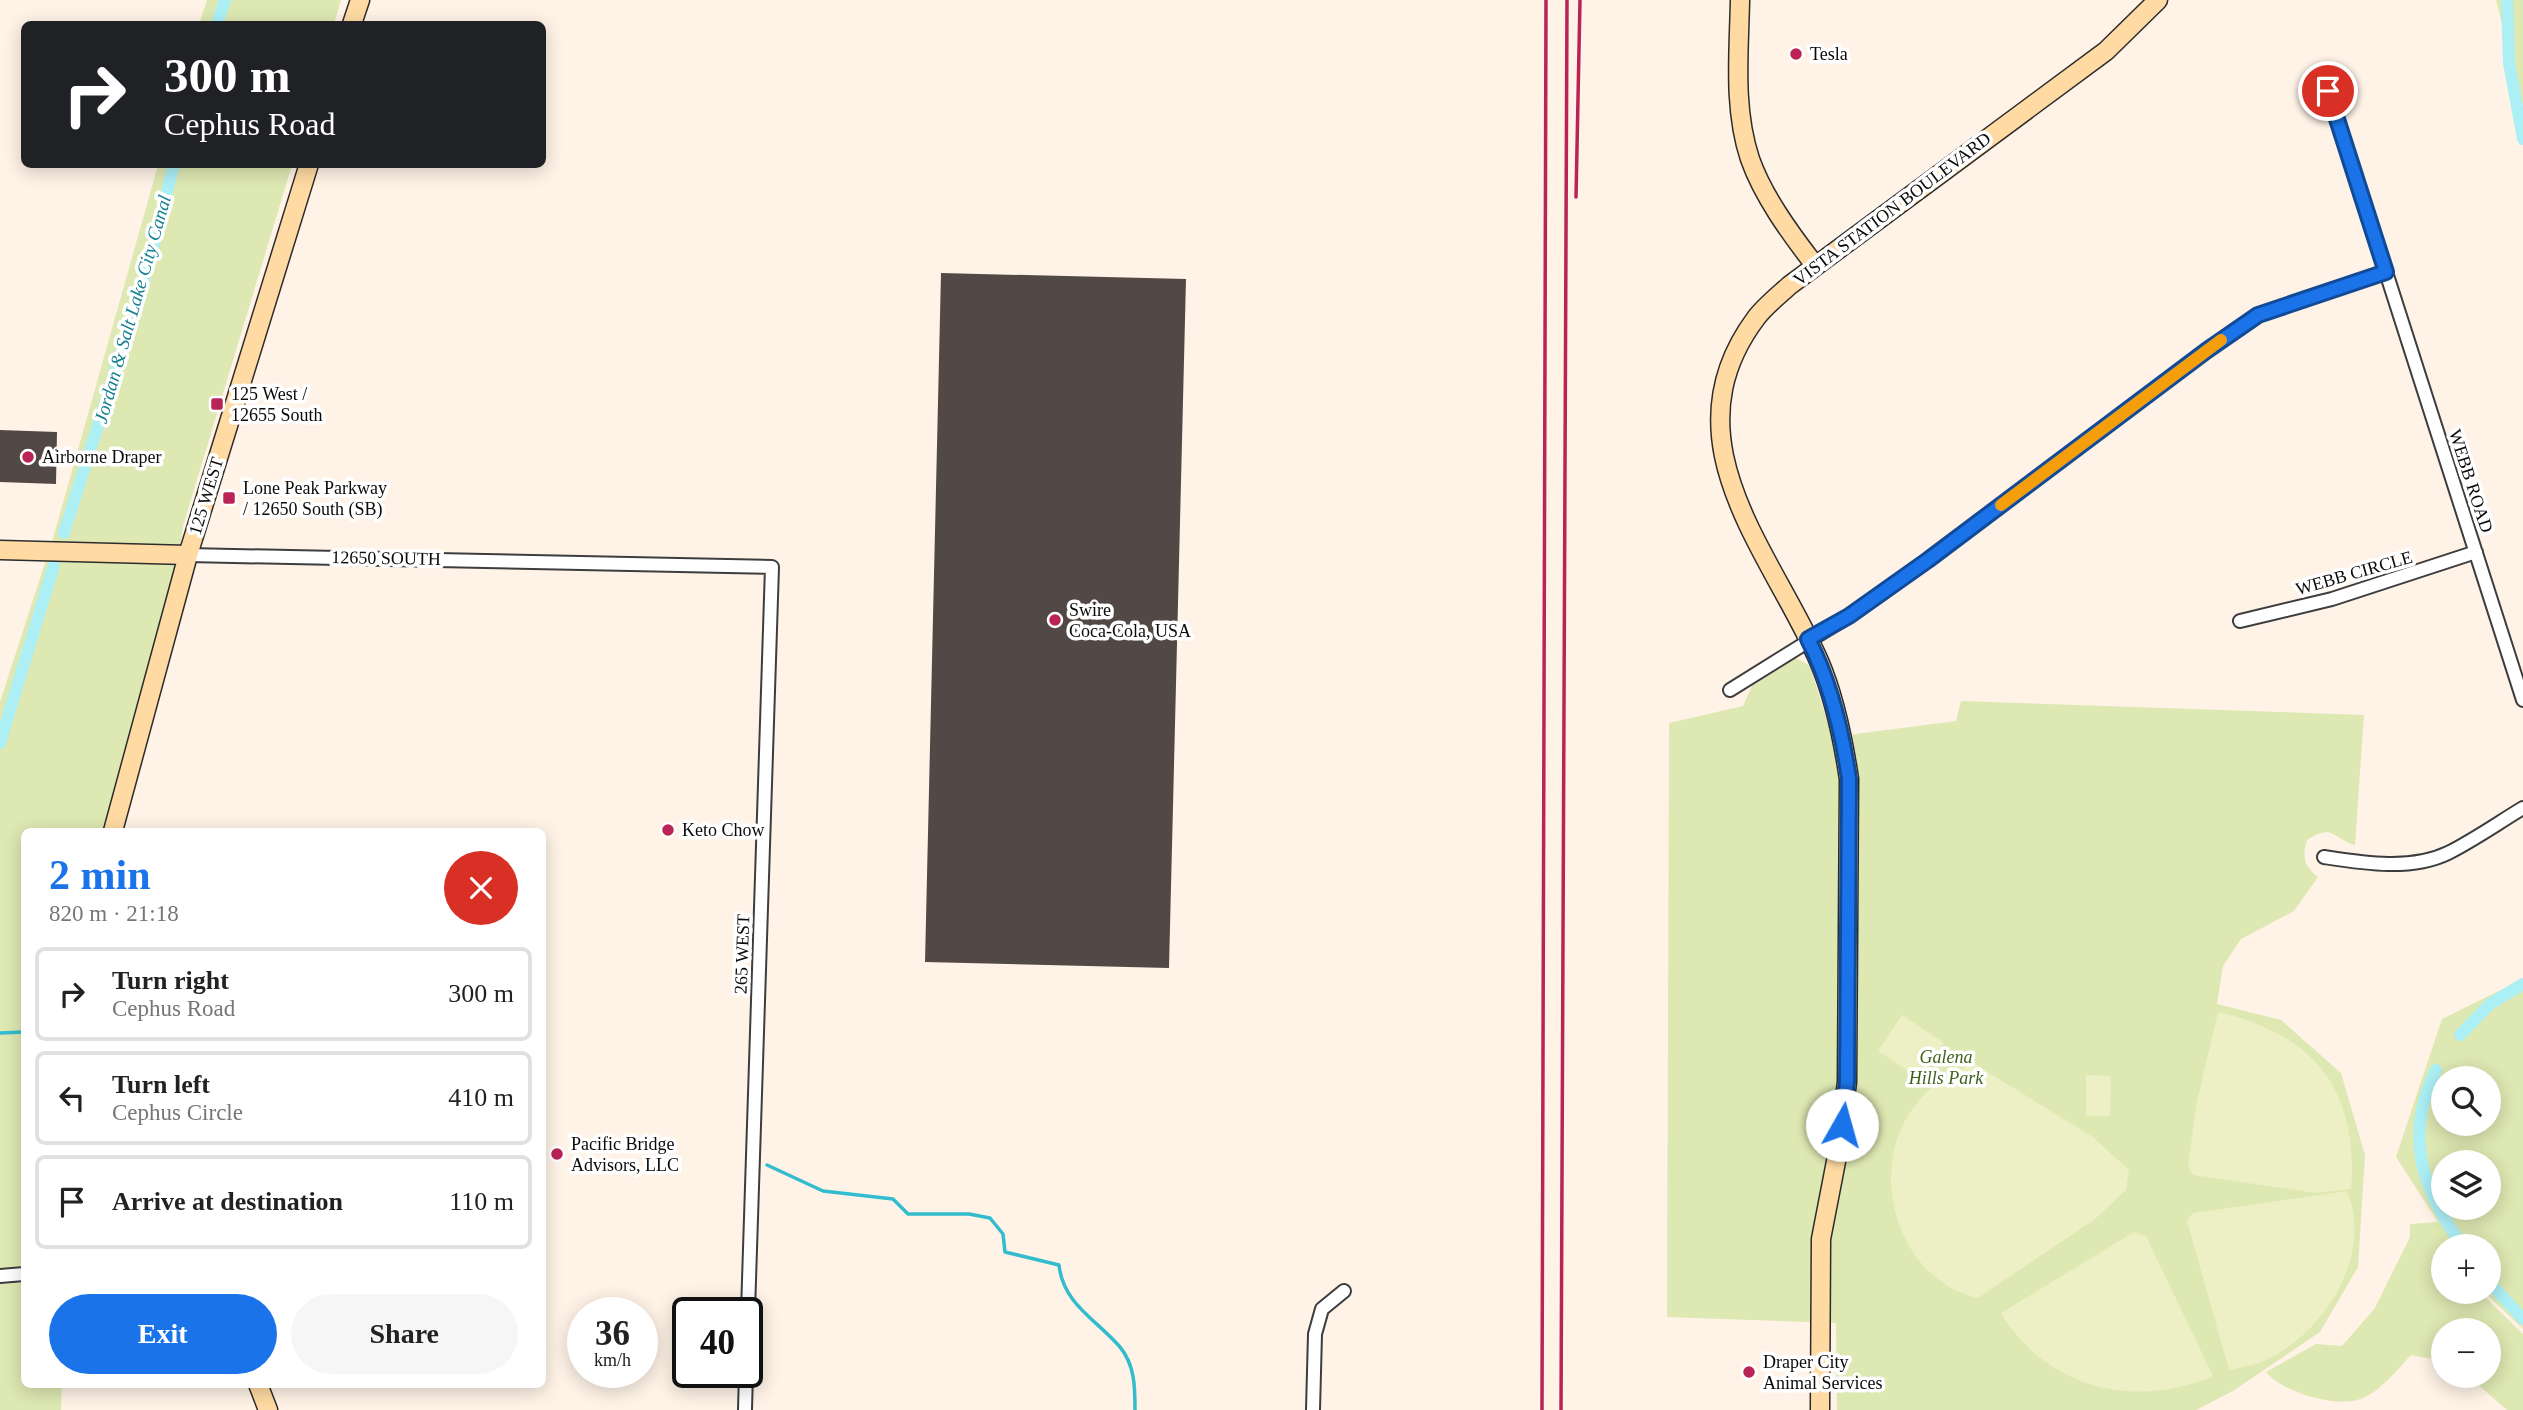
<!DOCTYPE html>
<meta charset="utf-8">
<style>
:root{--surface:#fff;--page:#f6f6f6;--text:#222;--muted:#767676;--line:#e0e0e0;--accent:#1a73e8}
body{margin:0;font-family:Georgia,serif;background:var(--page);color:var(--text);height:100vh;display:flex;flex-direction:column;font-size:26px;white-space:nowrap}
*{box-sizing:border-box;margin:0}
p{font-size:23px;color:var(--muted)}
.icon{flex:none;width:38px;height:38px;fill:none;stroke:currentColor;stroke-width:2;stroke-linecap:round;stroke-linejoin:round}
.map{position:relative;flex:1;overflow:hidden}
.panel{position:absolute;left:21px;top:828px;width:525px;height:560px;display:flex;flex-direction:column;background:var(--surface);border-radius:10px;box-shadow:0 4px 18px #0003}
.panel>*{flex:none}
.banner{position:absolute;left:21px;top:21px;width:525px;height:147px;border-radius:10px;box-shadow:0 4px 18px #0003;background:#202124;color:#fff;overflow:hidden}
.buttons{position:absolute;left:2431px;top:1066px;display:grid;gap:14px}
.buttons a{display:grid;place-items:center;width:70px;height:70px;border-radius:50%;background:var(--surface);box-shadow:0 4px 18px #0003;font-size:35px}
.speed{position:absolute;left:567px;top:1297px;display:flex;gap:14px;font-size:35px;font-weight:700;text-align:center}
.speed>*{display:grid;place-content:center;width:91px;height:91px;border-radius:50%;background:var(--surface);box-shadow:0 4px 18px #0003;line-height:1}
.speed small{font-size:18px;font-weight:400}
.speed .limit{border:4px solid #111;border-radius:10px;background:#fff;color:#111}
.pin{position:absolute;display:grid;place-items:center;width:60px;height:60px;color:#fff;margin:-30px;border:4px solid #fff;border-radius:50%;box-shadow:0 2px 7px #0007}
.me{position:absolute;width:77px;margin:-38px;rotate:7deg;stroke-linejoin:round;filter:drop-shadow(0 0 5px #0008)}
.turn{display:flex;align-items:center;gap:24px;height:147px;padding:0 28px;font-size:32px}
.turn .icon{width:91px;height:91px;stroke-width:2.5}
.turn b{display:block;font-size:49px;line-height:60px}
.round{display:grid;place-items:center;flex:none;width:74px;height:74px;border-radius:37px;background:var(--page)}
.overview{display:flex;align-items:center;justify-content:space-between;height:119px;padding:0 28px}
h1{font-size:42px;font-weight:600;line-height:52px;color:var(--accent)}
.button{display:flex;gap:14px;margin-top:auto;padding:14px 28px}
.button a{flex:1;height:80px;border-radius:42px;background:var(--accent);color:#fff;font-size:28px;font-weight:600;line-height:80px;text-align:center}
.button a+a{background:var(--page);color:var(--text)}
ul{padding:0;list-style:none}
li{display:flex;align-items:center;gap:21px;height:94px;margin:0 14px 10px;padding:0 14px;border:4px solid var(--line);border-radius:10px}
li div{flex:1}
li b{display:block;font-size:26px}
li em{font-style:normal}
.map>svg:first-child{display:block}
.green{fill:#dee8b2;fill-rule:evenodd}
.pitch{fill:#edefc4}
.lines{fill:none;stroke-linecap:round;stroke-linejoin:round}
.stream{stroke:#33bccd;stroke-width:3.5}
.canal{stroke:#acf0f6;stroke-width:12}
.building{fill:#524846}
.street-casing{stroke:#3d3d3d;stroke-width:16}
.secondary-casing{stroke:#2c2c2c;stroke-width:21}
.street{stroke:#fff;stroke-width:12}
.secondary{stroke:#ffdaa2;stroke-width:18}
.rail{stroke:#b92356;stroke-width:3.5}
.route-casing{stroke:#114b97;stroke-width:18}
.route{stroke:#1a73e8;stroke-width:12}
.slow{stroke:#f59e0b;stroke-width:12}
.poi-dot{fill:#b92356;stroke:#fff;stroke-width:2.5}
.labels{text-anchor:middle;stroke-width:7;stroke-linejoin:round;paint-order:stroke}
.poi-label{font-size:18px;fill:#0a0a0a;stroke:#fff;text-anchor:start}
.street-label{font-size:18px;fill:#0a0a0a;stroke:#fff}
.park-label{font-size:18px;font-style:italic;fill:#3e601c;stroke:#fff}
.water-label{font-size:19px;font-style:italic;fill:#158193;stroke:#fff}
</style>
<div class="map">
<svg width="2523" height="1410" viewBox="0 0 2523 1410">
<rect width="100%" height="100%" fill="#fff3e7"/>
<path class="green" d="M 207,0 L 341,0 L 334,24 L 199,24 Z
M 2496,0 L 2523,0 L 2523,106 Z
M 158,165 L 292,165 L 183,526 L 174,587 L 103,831 L 24,831 L 24,1384 L 62,1384 L 61,1410 L 0,1410 L 0,702 L 54,535 Z
M 1796,658 L 1810,666 L 1832,737 L 1956,721 L 1961,701 L 2364,715 L 2355,845 C 2332,838 2333,823 2307,840 C 2302,857 2304,866 2318,877 L 2294,911 L 2241,939 L 2223,966 L 2217,1004 L 2281,1020 L 2341,1073 L 2365,1155 L 2358,1267 L 2320,1332 L 2233,1391 L 2196,1410 L 1837,1410 L 1836,1323 L 1667,1317 L 1669,723 L 1743,706 L 1752,686 Z
M 2523,979 L 2523,1329 L 2484,1292 L 2488,1292 L 2488,1246 L 2443,1246 L 2443,1292 L 2480,1292 L 2523,1334 L 2523,1410 L 2507,1410 L 2468,1376 L 2488,1376 L 2488,1330 L 2443,1330 L 2443,1361 L 2411,1355 C 2396,1371 2379,1394 2357,1400 C 2332,1407 2281,1391 2266,1372 L 2316,1344 L 2342,1346 L 2375,1308 L 2410,1237 L 2410,1224 L 2438,1222 L 2396,1157 L 2442,1019 ZM 2488,1078 L 2488,1124 L 2443,1124 L 2443,1078 ZM 2488,1162 L 2488,1208 L 2443,1208 L 2443,1162 Z"/>
<path class="pitch" d="M 2218,1012 C 2314,1034 2359,1090 2351,1189 L 2316,1193 L 2193,1175 L 2188,1167 L 2197,1101 Z
M 1902,1015 L 1944,1043 L 1921,1079 L 1878,1051 Z
M 1973,1063 L 2093,1137 L 2129,1170 L 2126,1190 L 2095,1219 L 1978,1298 C 1898,1281 1865,1170 1914,1107 C 1928,1087 1951,1073 1973,1063 Z
M 2086,1075 L 2111,1076 L 2110,1116 L 2086,1116 Z
M 2347,1191 C 2373,1254 2327,1329 2270,1358 C 2258,1365 2242,1367 2229,1370 L 2187,1221 L 2193,1213 Z
M 2134,1232 L 2146,1236 L 2213,1376 C 2134,1410 2046,1388 2001,1313 Z"/>
<g class="lines">
<path class="stream" d="M 0,1033 L 24,1032
M 767,1165 L 823,1191 L 893,1199 L 908,1214 L 969,1214 L 990,1218 L 1003,1234 L 1005,1252 L 1059,1265 C 1063,1304 1097,1320 1120,1347 C 1135,1365 1135,1388 1135,1410"/>
<path class="canal" d="M 2507,0 L 2509,63 L 2523,139
M 217,24 L 225,0
M 64,533 L 148,267 L 174,164
M 0,743 L 54,565
M 2460,1035 L 2490,1004 L 2523,984
M 2436,1070 C 2404,1135 2421,1190 2463,1246
M 2488,1281 L 2523,1319"/>
</g>
<path class="building" d="M 941,273 L 1186,279 L 1169,968 L 925,962 Z
M 0,430 L 57,432 L 56,484 L 0,482 Z"/>
<g class="lines">
<g class="street-casing">
<path id="street" d="M 2328,91 L 2523,700
M 188,555 L 772,567 L 747,1342
M 2240,621 L 2332,599 L 2476,552
M 1730,690 L 1849,616 L 1928,560 L 2206,351 L 2258,315 L 2386,272
M 2324,857 C 2363,863 2411,871 2448,853 C 2474,840 2498,823 2523,808
M 0,1276 L 24,1274
M 745,1410 L 746,1372
M 1313,1410 L 1315,1334 L 1322,1309 L 1344,1291"/>
</g>
<g class="secondary-casing">
<path id="secondary" d="M 1740,0 C 1739,53 1733,108 1750,159 C 1763,196 1790,233 1814,264
M 352,24 L 360,0
M 0,550 L 188,555
M 113,831 L 188,555 L 309,164
M 258,1384 L 268,1410
M 1820,1410 L 1821,1239 L 1839,1146 L 1847,1082 L 1849,779 C 1843,739 1835,698 1819,661 C 1770,550 1665,440 1756,318 C 1765,306 1779,295 1790,285 L 2106,51 L 2158,0"/>
</g>
<use href="#street" class="street"/>
<use href="#secondary" class="secondary"/>
<path class="rail" d="M 1576,197 L 1580,0
M 1542,1410 L 1546,0
M 1561,1410 L 1567,0"/>
</g>
<g class="lines">
<g class="route-casing">
<path id="route" d="M 1842,1125 L 1847,1082 L 1849,779 C 1842,731 1831,683 1808,639 L 1849,616 L 1928,560 L 2206,351 L 2258,315 L 2386,272 L 2328,91"/>
</g>
<use href="#route" class="route"/>
<path class="slow" d="M 2001,505 L 2221,340"/>
</g>
<g class="poi-dot">
<circle cx="1796" cy="54" r="7"/>
<rect x="210" y="397" width="14" height="14" rx="3.5"/>
<circle cx="28" cy="457" r="7"/>
<rect x="222" y="491" width="14" height="14" rx="3.5"/>
<circle cx="1055" cy="620" r="7"/>
<circle cx="668" cy="830" r="7"/>
<circle cx="557" cy="1154" r="7"/>
<circle cx="1749" cy="1372" r="7"/>
</g>
<g class="labels">
<g class="poi-label">
<text x="1810" y="60">Tesla</text>
<text x="231" y="400">125 West /<tspan x="231" dy="21">12655 South</tspan></text>
<text x="42" y="463">Airborne Draper</text>
<text x="243" y="494">Lone Peak Parkway<tspan x="243" dy="21">/ 12650 South (SB)</tspan></text>
<text x="1069" y="616">Swire<tspan x="1069" dy="21">Coca-Cola, USA</tspan></text>
<text x="682" y="836">Keto Chow</text>
<text x="571" y="1150">Pacific Bridge<tspan x="571" dy="21">Advisors, LLC</tspan></text>
<text x="1763" y="1368">Draper City<tspan x="1763" dy="21">Animal Services</tspan></text>
</g>
<g class="street-label">
<text transform="translate(1892 209) rotate(-37)" y="6">VISTA STATION BOULEVARD</text>
<text transform="translate(2471 481) rotate(72)" y="6">WEBB ROAD</text>
<text transform="translate(206 496) rotate(-73)" y="6">125 WEST</text>
<text transform="translate(386 558) rotate(1)" y="6">12650 SOUTH</text>
<text transform="translate(2354 573) rotate(-16)" y="6">WEBB CIRCLE</text>
<text transform="translate(742 954) rotate(-88)" y="6">265 WEST</text>
</g>
<g class="park-label">
<text x="1946" y="1063">Galena<tspan x="1946" dy="21">Hills Park</tspan></text>
</g>
<g class="water-label">
<text transform="translate(132 309) rotate(-74)" y="7">Jordan &amp; Salt Lake City Canal</text>
</g>
</g>
</svg>
<div class="buttons">
<a><svg class="icon" aria-label="search" viewBox="0 0 24 24"><circle cx="10" cy="10" r="6"/><path d="M15 15l6 6"/></svg></a>
<a><svg class="icon" aria-label="layers" viewBox="0 0 24 24"><path d="M12 4l9 5-9 5-9-5zM3 14l9 5 9-5"/></svg></a>
<a>+</a>
<a>−</a>
</div>
<div class="speed"><div>36<small>km/h</small></div><div class="limit">40</div></div>
<div class="pin" style="left:2328px;top:91px;background:#d93025"><svg class="icon" aria-label="arrive" viewBox="0 0 24 24"><path d="M6 21V4h12l-3 4 3 4H6"/></svg></div>
<svg class="me" style="left:1842px;top:1125px" viewBox="-20 -20 40 40"><circle r="19" fill="#fff"/><path d="M0-13L10 11 0 6-10 11z" fill="#1a73e8"/></svg>
<div class="banner">
<div class="turn"><svg class="icon" aria-label="right" viewBox="0 0 24 24"><path d="M7 20v-9h11M14 6l5 5-5 5"/></svg><div><b>300 m</b>Cephus Road</div></div>
</div>
<section class="panel">
<div class="overview"><div><h1>2 min</h1><p>820 m · 21:18</p></div><a class="round" style="background:#d93025;color:#fff"><svg class="icon" aria-label="close" viewBox="0 0 24 24"><path d="M6 6l12 12M18 6L6 18"/></svg></a></div>
<ul>
<li><svg class="icon" aria-label="right" viewBox="0 0 24 24"><path d="M7 20v-9h11M14 6l5 5-5 5"/></svg><div><b>Turn right</b><p>Cephus Road</p></div><em>300 m</em></li>
<li><svg class="icon" aria-label="left" viewBox="0 0 24 24"><path d="M17 20v-9H6M10 6l-5 5 5 5"/></svg><div><b>Turn left</b><p>Cephus Circle</p></div><em>410 m</em></li>
<li><svg class="icon" aria-label="arrive" viewBox="0 0 24 24"><path d="M6 21V4h12l-3 4 3 4H6"/></svg><div><b>Arrive at destination</b></div><em>110 m</em></li>
</ul>
<div class="button"><a>Exit</a><a>Share</a></div>
</section>
</div>
